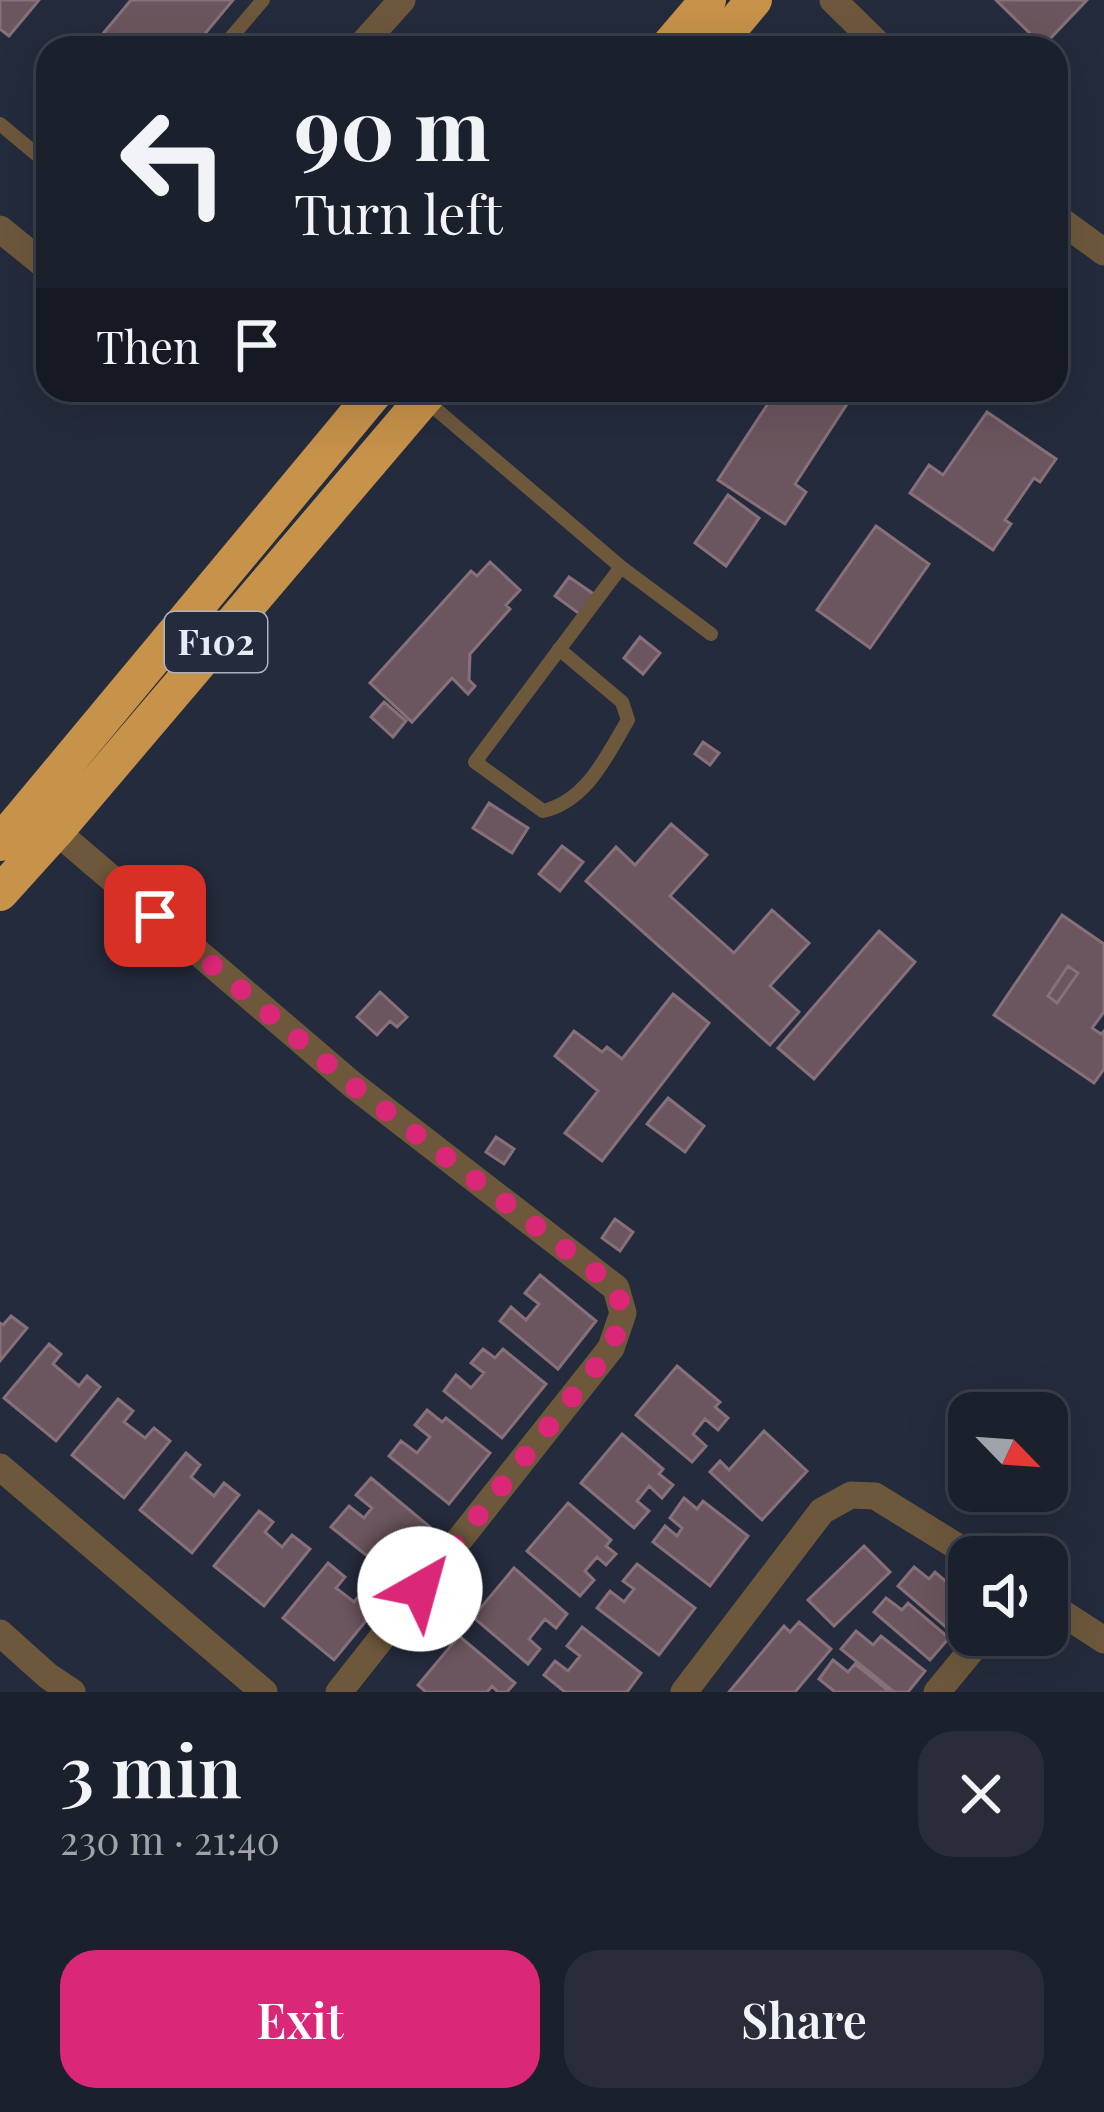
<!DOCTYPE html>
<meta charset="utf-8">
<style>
:root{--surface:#1b202d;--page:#282d39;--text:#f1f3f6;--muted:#a0a3aa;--line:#393e49;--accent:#db2777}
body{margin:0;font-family:"Playfair Display",serif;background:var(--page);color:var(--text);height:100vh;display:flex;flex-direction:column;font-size:45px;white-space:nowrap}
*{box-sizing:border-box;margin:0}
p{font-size:39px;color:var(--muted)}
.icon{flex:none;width:66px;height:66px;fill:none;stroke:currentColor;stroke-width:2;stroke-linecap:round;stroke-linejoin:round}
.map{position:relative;height:1692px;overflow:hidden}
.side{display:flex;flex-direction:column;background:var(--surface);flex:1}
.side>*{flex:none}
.banner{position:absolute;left:36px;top:36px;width:1032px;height:366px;border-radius:36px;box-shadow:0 12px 48px #0002,0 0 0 3px var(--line);background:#1b202d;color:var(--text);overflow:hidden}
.needle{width:78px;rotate:115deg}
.buttons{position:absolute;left:948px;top:1392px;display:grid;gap:24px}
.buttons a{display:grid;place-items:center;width:120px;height:120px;border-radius:24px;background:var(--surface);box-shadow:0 12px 48px #0002,0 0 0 3px var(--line);font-size:60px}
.pin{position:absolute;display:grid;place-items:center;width:102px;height:102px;color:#fff;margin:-51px;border-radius:24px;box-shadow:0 6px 18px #0006}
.me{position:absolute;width:132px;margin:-66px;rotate:38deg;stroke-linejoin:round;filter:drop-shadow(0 0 9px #0008)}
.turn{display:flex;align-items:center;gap:42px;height:252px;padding:0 60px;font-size:54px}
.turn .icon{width:156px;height:156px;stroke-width:2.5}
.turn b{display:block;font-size:84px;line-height:102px}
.then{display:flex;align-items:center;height:114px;padding:0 60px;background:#0003;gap:24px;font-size:45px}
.round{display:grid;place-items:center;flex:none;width:126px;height:126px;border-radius:36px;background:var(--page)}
.overview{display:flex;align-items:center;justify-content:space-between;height:204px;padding:0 60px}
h1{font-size:72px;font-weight:600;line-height:90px}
.action{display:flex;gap:24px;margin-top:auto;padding:24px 60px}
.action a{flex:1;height:138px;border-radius:36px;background:var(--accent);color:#fff;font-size:48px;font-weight:600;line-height:138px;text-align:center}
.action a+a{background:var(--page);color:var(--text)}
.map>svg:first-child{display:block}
.building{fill:#6b555e;stroke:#877079;stroke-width:3;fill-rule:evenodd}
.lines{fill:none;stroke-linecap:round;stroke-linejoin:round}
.lane{stroke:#6d583c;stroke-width:14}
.street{stroke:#6d583c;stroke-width:27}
.highway{stroke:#c7924a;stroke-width:36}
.route{stroke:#db2777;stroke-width:21;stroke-dasharray:0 37.8}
.labels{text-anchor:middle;stroke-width:12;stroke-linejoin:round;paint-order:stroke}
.shield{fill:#242b3c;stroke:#acb1be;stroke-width:3}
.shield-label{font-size:36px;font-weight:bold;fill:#e6ebf6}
</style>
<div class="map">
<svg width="1104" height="1692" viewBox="0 0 1104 1692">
<rect width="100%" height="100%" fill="#242b3c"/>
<path class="building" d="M 0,0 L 39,0 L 9,36 L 0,29 Z
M 131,0 L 233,0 L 193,48 L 91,48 Z
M 996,0 L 1087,0 L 1043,46 Z
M 777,390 L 832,390 L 849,401 L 795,484 L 806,492 L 785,524 L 718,480 Z
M 987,412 L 1056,459 L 1040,482 L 1034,478 L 1005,520 L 1011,524 L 993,550 L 910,493 L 929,465 L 943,475 Z
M 728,495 L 759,518 L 726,566 L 695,543 Z
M 876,526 L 929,564 L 870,648 L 817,610 Z
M 490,562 L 520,590 L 506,605 L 510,609 L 470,654 L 469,680 L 475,686 L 468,694 L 452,678 L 412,722 L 370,683 L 471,571 L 477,576 Z
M 569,577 L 595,595 L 581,615 L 555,596 Z
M 640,637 L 660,653 L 643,674 L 624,658 Z
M 384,702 L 406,721 L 393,737 L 371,717 Z
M 703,742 L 719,753 L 710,765 L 695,754 Z
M 489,803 L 528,828 L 512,853 L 473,828 Z
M 671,824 L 707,855 L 670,896 L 734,953 L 772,910 L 809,943 L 770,986 L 799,1012 L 770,1045 L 586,881 L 616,847 L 635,865 Z
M 562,846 L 583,862 L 560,891 L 539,874 Z
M 1062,915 L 1104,944 L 1104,1012 L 1092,1028 L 1101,1034 L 1104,1031 L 1104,1069 L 1094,1083 L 994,1015 ZM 1068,966 L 1078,973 L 1057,1003 L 1048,996 Z
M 879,931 L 915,962 L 814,1079 L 778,1048 Z
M 1068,966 L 1078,973 L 1057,1003 L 1048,996 Z
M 380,992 L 407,1017 L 397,1027 L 390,1021 L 377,1035 L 357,1017 Z
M 673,994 L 709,1023 L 602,1161 L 565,1133 L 598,1091 L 555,1056 L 574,1031 L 602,1052 L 607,1047 L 622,1059 Z
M 668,1098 L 704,1126 L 685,1152 L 647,1124 Z
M 496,1137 L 514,1149 L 504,1164 L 486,1152 Z
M 615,1219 L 633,1232 L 620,1251 L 602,1238 Z
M 540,1275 L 596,1321 L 558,1369 L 500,1321 L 511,1307 L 526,1320 L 539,1304 L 525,1293 Z
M 11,1316 L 27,1328 L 0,1361 L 0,1323 L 3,1325 Z
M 49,1344 L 61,1354 L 53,1364 L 79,1386 L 87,1376 L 100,1387 L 56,1441 L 4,1398 Z
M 483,1349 L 495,1358 L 503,1349 L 546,1384 L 502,1438 L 444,1391 L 456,1375 L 471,1388 L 484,1373 L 471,1363 Z
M 677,1366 L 720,1402 L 715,1407 L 728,1418 L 718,1430 L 705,1419 L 693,1434 L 706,1446 L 692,1462 L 636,1415 Z
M 118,1399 L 133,1411 L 124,1422 L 145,1438 L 154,1428 L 170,1441 L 124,1498 L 72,1455 Z
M 427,1410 L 442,1422 L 446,1418 L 490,1453 L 449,1504 L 389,1456 L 401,1441 L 417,1453 L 430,1437 L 415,1425 Z
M 764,1431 L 807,1471 L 762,1520 L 710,1472 L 720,1461 L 729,1470 Z
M 622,1434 L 663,1469 L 659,1474 L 673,1485 L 662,1498 L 649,1486 L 637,1501 L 649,1511 L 634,1528 L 581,1483 Z
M 186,1453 L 200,1465 L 191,1477 L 214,1496 L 224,1483 L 239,1495 L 192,1553 L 140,1510 Z
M 371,1478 L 430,1527 L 391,1575 L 331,1527 L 349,1506 L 364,1518 L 372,1508 L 356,1495 Z
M 684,1498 L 697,1509 L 703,1501 L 748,1536 L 710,1586 L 653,1542 L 665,1526 L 677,1536 L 682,1528 L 670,1518 Z
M 568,1503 L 611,1540 L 606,1546 L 616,1554 L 606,1565 L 597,1557 L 585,1571 L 594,1580 L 580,1596 L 527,1551 Z
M 259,1511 L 273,1522 L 265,1532 L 282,1547 L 292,1535 L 310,1549 L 264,1606 L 214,1566 Z
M 864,1546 L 890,1572 L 834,1626 L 808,1600 Z
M 328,1563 L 345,1577 L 336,1588 L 354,1602 L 362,1592 L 373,1600 L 364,1611 L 370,1616 L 334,1660 L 283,1618 Z
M 637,1564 L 695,1608 L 659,1655 L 597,1608 L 610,1591 L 624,1602 L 634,1589 L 623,1581 Z
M 914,1567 L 929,1579 L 935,1572 L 969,1601 L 969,1619 L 955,1635 L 898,1586 Z
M 514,1568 L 567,1614 L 556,1628 L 545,1619 L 529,1639 L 540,1649 L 528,1664 L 473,1617 Z
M 886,1598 L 902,1610 L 908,1603 L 949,1638 L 930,1660 L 874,1612 Z
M 799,1622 L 831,1649 L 795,1692 L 729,1692 L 784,1626 L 790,1632 Z
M 582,1627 L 641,1673 L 627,1692 L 565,1692 L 544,1675 L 555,1661 L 568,1671 L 580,1656 L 567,1646 Z
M 856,1631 L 873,1645 L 881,1636 L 925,1671 L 908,1692 L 894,1692 L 841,1649 Z
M 459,1636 L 515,1683 L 507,1692 L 498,1692 L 492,1686 L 487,1692 L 426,1692 L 418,1685 Z
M 833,1660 L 848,1672 L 855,1664 L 890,1692 L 835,1692 L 819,1679 Z"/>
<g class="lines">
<path class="lane" d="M 222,48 L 263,0
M 0,124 L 48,164
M 424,399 L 621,567 L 475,762 L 543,811 C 587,801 607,755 628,720 L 622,702 L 559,649
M 621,567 L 711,634"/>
<path class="street" d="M 833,0 L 882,48
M 359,48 L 402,0
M 1056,217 L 1104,252
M 0,229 L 48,268
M 56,831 L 353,1085 L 616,1288 L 623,1313 L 611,1348 L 339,1692
M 0,1467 L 264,1692
M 1047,1603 L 1104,1640
M 0,1633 L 48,1676 L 72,1692
M 684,1692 L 822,1511 L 851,1495 L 875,1496 L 974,1557
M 937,1692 L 984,1635"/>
<path class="highway" d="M 667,48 L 708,0
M 714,48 L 754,0
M 0,843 L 377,390
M 0,893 L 56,831 L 431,390"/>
</g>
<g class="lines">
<path class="route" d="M 155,916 L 352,1085 L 616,1288 L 623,1313 L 611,1348 L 420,1589"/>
</g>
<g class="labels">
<rect class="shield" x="165" y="612" width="102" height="60" rx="9"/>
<g class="shield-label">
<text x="216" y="655">F102</text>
</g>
</g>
</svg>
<div class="buttons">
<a><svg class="needle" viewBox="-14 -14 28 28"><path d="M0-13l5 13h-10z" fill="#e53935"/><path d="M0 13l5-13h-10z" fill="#a0a3aa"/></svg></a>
<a><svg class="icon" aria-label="sound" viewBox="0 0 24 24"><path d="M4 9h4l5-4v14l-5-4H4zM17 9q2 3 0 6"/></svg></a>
</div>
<div class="pin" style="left:155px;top:916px;background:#d93025"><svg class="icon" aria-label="arrive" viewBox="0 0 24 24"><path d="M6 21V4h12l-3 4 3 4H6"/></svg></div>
<svg class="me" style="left:420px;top:1589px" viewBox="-20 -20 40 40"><circle r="19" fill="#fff"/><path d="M0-13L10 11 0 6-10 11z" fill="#db2777"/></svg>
<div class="banner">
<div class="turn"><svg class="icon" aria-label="left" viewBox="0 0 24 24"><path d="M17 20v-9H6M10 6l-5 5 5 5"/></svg><div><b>90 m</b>Turn left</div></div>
<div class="then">Then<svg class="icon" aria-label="arrive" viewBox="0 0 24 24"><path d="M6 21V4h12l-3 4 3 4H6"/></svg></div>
</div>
</div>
<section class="side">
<div class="overview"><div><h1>3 min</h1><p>230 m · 21:40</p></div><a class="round"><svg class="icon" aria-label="close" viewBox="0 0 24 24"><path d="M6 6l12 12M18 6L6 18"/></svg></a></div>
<div class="action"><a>Exit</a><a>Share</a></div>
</section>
